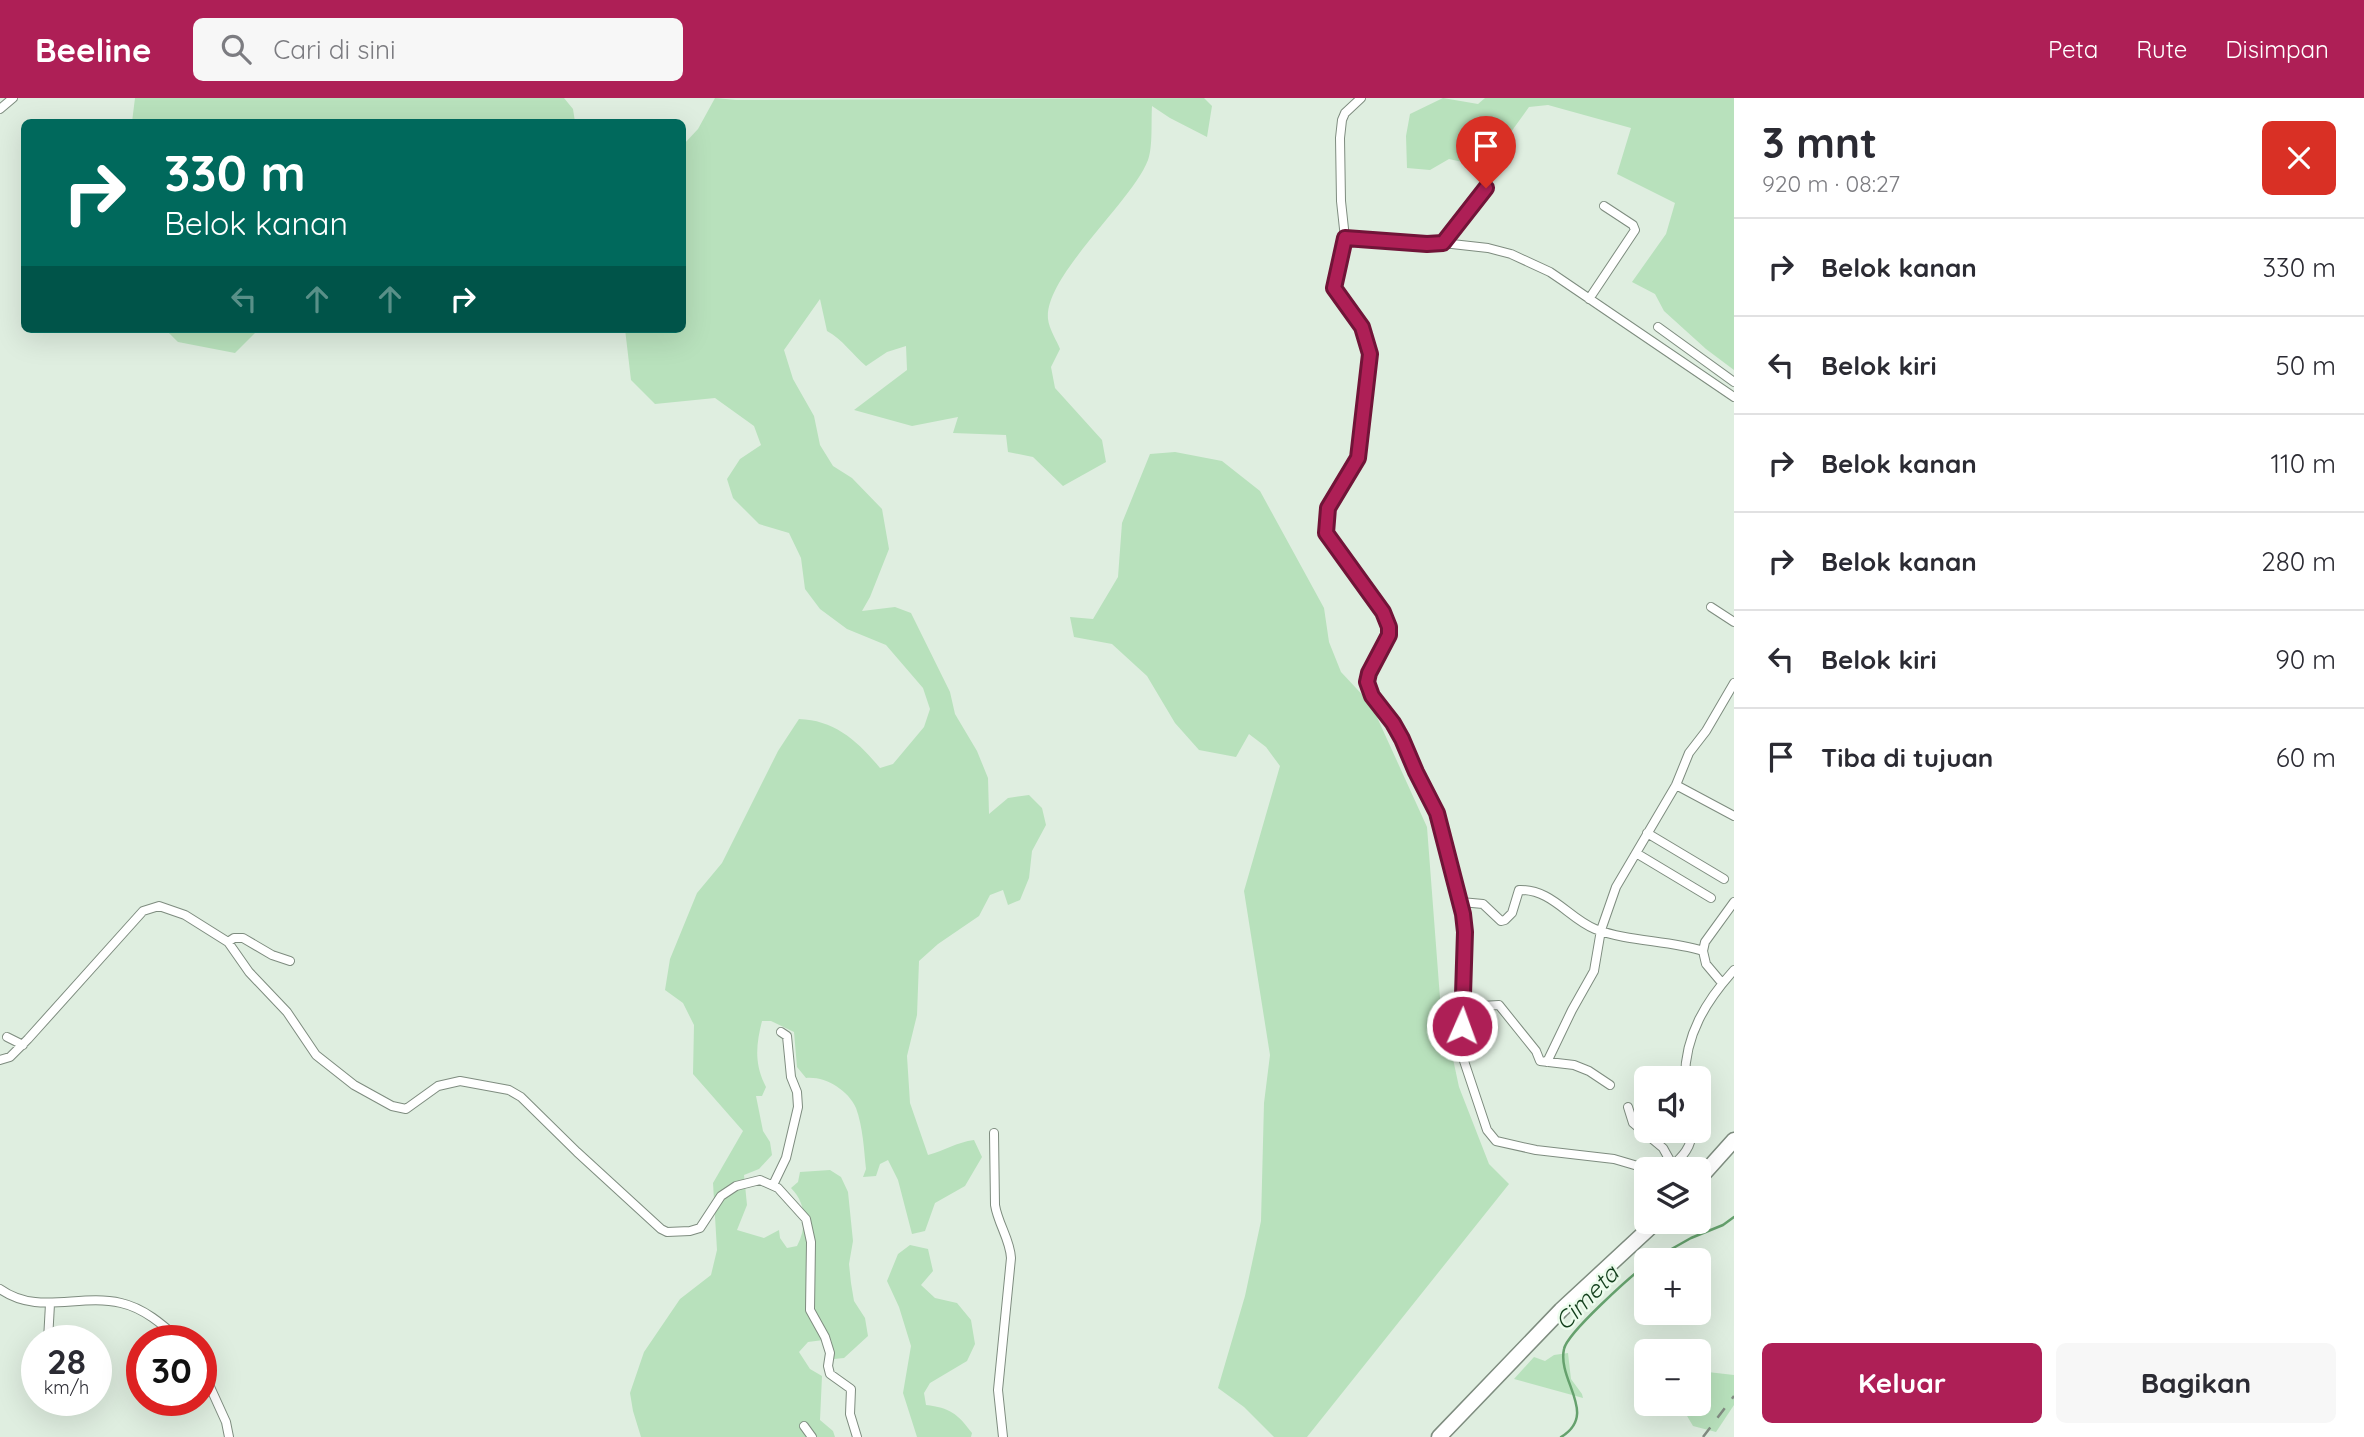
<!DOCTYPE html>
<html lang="id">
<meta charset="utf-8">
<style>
:root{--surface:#fff;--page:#f7f7f7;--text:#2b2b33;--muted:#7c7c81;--line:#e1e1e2;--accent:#ae1f56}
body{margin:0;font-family:Quicksand,sans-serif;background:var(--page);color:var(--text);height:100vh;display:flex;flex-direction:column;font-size:26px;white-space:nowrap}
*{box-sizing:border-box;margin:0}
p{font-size:23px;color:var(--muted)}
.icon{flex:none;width:38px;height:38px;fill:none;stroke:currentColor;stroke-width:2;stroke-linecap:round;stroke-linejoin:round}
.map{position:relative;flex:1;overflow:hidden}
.side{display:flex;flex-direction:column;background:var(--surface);width:630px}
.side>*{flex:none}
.banner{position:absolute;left:21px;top:21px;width:665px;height:214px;border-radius:10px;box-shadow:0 7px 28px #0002;background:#00695c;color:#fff;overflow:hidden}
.buttons{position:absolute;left:1634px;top:968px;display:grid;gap:14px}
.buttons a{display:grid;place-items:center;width:77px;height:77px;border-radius:10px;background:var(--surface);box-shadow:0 7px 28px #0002;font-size:35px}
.speed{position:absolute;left:21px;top:1227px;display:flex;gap:14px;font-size:35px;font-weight:700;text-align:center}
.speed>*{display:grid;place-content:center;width:91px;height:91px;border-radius:50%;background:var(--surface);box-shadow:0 7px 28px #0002;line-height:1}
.speed small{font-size:18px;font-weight:400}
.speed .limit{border:10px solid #d22;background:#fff;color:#111}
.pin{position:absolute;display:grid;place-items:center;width:60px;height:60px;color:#fff;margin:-72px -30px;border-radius:50% 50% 50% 0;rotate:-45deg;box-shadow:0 0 7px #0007}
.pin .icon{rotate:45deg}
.me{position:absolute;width:77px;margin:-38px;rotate:2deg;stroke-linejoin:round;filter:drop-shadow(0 0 5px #0008)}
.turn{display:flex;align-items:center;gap:24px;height:147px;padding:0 28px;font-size:32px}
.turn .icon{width:91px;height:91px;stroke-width:2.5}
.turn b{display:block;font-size:49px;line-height:60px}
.lanes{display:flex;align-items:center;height:66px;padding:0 28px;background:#0003;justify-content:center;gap:35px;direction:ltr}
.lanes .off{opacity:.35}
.round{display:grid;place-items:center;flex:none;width:74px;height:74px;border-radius:10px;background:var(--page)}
.headline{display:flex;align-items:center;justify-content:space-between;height:119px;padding:0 28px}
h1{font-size:42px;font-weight:700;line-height:52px}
.action{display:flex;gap:14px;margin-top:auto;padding:14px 28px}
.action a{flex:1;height:80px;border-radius:10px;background:var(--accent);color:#fff;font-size:28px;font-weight:700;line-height:80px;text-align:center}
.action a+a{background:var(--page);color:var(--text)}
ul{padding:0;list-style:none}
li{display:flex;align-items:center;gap:21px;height:98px;padding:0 28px;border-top:2px solid var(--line)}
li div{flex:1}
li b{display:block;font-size:26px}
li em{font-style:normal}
header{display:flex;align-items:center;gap:42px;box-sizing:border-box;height:98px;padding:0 35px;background:var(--accent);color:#fff}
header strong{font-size:33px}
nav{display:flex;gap:38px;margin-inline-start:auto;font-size:24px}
.search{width:490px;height:63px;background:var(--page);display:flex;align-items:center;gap:18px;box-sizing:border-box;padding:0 24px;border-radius:10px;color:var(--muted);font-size:26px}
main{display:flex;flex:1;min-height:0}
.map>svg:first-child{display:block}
.green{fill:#b8e1bc}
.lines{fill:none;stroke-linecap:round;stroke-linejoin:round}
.stream{stroke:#65a16d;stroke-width:2.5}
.minor-casing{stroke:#7e8c7f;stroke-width:10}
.trunk-casing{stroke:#7e8c7f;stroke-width:17}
.minor{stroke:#fff;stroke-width:8}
.trunk{stroke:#fff;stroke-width:14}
.rail{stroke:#828c82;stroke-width:2.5;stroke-dasharray:12 12;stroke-linecap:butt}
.route-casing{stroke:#711438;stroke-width:18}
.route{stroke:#ae1f56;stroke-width:12}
.labels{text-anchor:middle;stroke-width:5;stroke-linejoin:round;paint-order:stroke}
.water-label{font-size:24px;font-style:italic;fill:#123f1c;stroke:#ecfced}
</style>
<header>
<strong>Beeline</strong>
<div class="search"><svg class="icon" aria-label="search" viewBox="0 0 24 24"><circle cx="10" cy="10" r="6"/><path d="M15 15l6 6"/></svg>Cari di sini</div>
<nav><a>Peta</a><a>Rute</a><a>Disimpan</a></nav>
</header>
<main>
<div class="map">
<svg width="1734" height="1339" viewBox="0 0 1734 1339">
<rect width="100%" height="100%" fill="#dfeee0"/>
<path class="green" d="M 135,0 L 564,0 L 573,11 L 575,24 L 132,24 Z
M 715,0 L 736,2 L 1204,0 L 1212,8 L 1207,39 L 1170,20 L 1152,8 C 1151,22 1153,49 1148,62 C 1132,104 1044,178 1048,221 C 1049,231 1057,243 1060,251 L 1051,269 L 1055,290 L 1102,342 L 1106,364 L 1063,388 L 1033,359 L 1008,354 L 1006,337 L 953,335 L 958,319 L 912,328 L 854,312 L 907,272 L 906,248 L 887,254 L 866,268 C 852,256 843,242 827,233 L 820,201 L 784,252 L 793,281 L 814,318 L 820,347 L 833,368 L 852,380 L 882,411 L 889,451 L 870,499 L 862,513 L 895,509 L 911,515 L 950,594 L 955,616 L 977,653 L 988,680 L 989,716 L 1008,700 L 1029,697 L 1042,710 L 1046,727 L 1032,753 L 1029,780 L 1020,802 L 1008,807 L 1003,792 L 990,797 L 979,818 L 938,846 L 919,863 L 917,917 L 907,958 L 910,1005 L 928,1057 C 944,1053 957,1044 974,1042 L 982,1059 L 965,1088 L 935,1105 L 925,1133 L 912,1136 L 898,1082 L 888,1062 L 880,1066 L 876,1078 L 863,1079 L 866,1071 C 864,1052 863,1029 856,1010 C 848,992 825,978 806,980 L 797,969 L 794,934 L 771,923 L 762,923 C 756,947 754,966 766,989 L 762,998 L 756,998 L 763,1033 L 770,1044 L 772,1057 L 759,1071 L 744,1077 L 747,1107 L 737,1132 L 764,1140 L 779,1132 L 780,1140 L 787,1150 L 797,1148 C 807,1129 807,1106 791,1090 L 798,1084 L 800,1074 L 830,1072 L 841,1079 L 848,1094 L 853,1143 L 849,1166 L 851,1185 L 854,1203 L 865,1220 L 868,1238 L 844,1260 L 834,1261 L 831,1241 L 808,1244 L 799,1254 L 810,1271 L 822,1278 L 820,1322 L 833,1333 L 835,1339 L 641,1339 L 633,1313 L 630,1295 L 644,1254 L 680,1201 L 711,1177 L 717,1152 L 713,1085 L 743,1033 L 693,976 L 694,927 L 683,905 L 665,892 L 670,861 L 697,795 L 722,765 L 778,653 L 799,621 C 834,622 858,643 880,670 L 893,666 L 924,629 L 930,611 L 923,590 L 886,547 L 847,531 L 820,511 L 805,491 L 801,460 L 789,435 L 759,426 L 733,400 L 727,381 L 740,361 L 761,347 L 754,328 L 715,300 L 655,306 L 631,282 L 625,231 L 682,231 L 683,47 L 698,31 Z
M 1443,0 L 1478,6 L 1485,0 L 1734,0 L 1734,272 L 1706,251 L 1664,213 L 1655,196 L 1632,184 L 1666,136 L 1675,105 L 1617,76 L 1631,30 L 1548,7 L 1529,9 L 1511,34 L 1467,65 L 1449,61 L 1430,72 L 1407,70 L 1406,38 L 1410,16 Z
M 165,231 L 259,231 L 235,255 L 178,244 Z
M 1175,354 L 1222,363 L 1260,393 L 1324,510 L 1329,544 L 1341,574 L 1371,606 L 1427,729 L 1440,900 L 1459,989 L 1489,1066 L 1509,1086 L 1307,1339 L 1274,1339 L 1244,1309 L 1218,1290 L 1245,1198 L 1261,1123 L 1264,1005 L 1270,957 L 1244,793 L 1280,668 L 1266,649 L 1249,636 L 1236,659 L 1199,652 L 1175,625 L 1147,578 L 1112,546 L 1074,539 L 1070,519 L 1093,521 L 1118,479 L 1122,425 L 1150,356 Z
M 910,1147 L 928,1151 L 933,1173 L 921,1187 L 935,1200 L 957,1205 L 971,1222 L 975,1246 L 967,1263 L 930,1285 L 924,1295 L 926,1307 C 950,1310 957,1315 972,1335 L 971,1339 L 917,1339 L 903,1295 L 911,1248 L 899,1209 L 887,1183 L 898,1156 Z
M 1568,1255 L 1571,1281 L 1582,1296 L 1583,1300 L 1514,1281 L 1534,1259 L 1545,1263 L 1554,1257 Z
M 1699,1273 L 1734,1277 L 1734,1307 L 1716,1334 L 1693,1328 L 1680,1306 L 1699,1306 Z"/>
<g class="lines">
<path class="stream" d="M 1652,1162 L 1691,1140 L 1723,1127 L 1734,1119
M 1561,1339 C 1599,1316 1557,1283 1564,1251 C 1567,1235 1631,1178 1647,1166"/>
<g class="minor-casing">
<path id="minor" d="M 1361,0 L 1345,15 L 1342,22 L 1340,40 L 1341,103 L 1345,140 L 1334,185 L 1336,195 L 1362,229 L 1369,249 L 1369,267 L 1358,360 L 1328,410 L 1326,434 L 1387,522 L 1389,534 L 1388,542 L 1369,575 L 1367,584 L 1372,598 L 1402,641 L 1416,674 L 1437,715 L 1461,804 L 1465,834 L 1463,960 L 1487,1032 L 1496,1043 L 1536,1052 L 1614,1061 L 1648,1071
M 0,11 L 13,0
M 1345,140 L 1399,145 L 1443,145 L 1488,150 L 1511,156 L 1550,174 L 1734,299
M 1443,145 L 1486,90
M 1589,201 L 1635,132 L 1633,127 L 1604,108
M 1658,229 L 1734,284
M 1711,509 L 1734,524
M 1676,687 L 1734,718
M 1647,735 L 1724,781
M 1636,755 L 1711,800
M 1461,804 L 1483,806 L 1501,823 L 1505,822 L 1512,815 L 1519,792 C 1552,791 1568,820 1595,831 C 1629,844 1668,842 1703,853 L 1706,866 L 1722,885
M 228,844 L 234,840 L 243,840 L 272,857 L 290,863
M 1703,853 L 1705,844 L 1734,804
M 1463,909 L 1499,907 L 1536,953 L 1540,963 L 1574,967 L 1589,973 L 1610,987
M 7,939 L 23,947
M 0,962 L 10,959 L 28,941 L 143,813 L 159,808 L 185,817 L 228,844 L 249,874 L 287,914 L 316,957 L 354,987 L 392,1008 L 406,1011 L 438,988 L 460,983 L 509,992 L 521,999 L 577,1054 L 661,1131 L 667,1134 L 690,1133 L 700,1130 L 721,1098 L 736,1088 L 760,1082 L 778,1090 L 806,1121 L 811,1144 L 810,1212 L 825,1239 L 830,1255 L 828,1268 L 830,1276 L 851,1291 L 850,1316 L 857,1339
M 1547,964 L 1572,912 L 1594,873 L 1601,832 L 1616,789 L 1676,687 L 1689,655 L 1706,633 L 1734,585
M 1685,980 C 1685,937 1706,903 1734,872
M 1628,1009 L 1633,1025 L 1663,1050 L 1673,1068
M 994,1035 L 995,1107 C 998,1126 1010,1141 1011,1160 L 998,1292 L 1003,1339
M 1671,1069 C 1683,1058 1692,1049 1692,1032
M 773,1087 L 786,1060 L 798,1009 L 797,994 L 791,979 L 787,938 L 781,934
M 0,1191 C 38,1218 79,1195 121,1205 C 144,1210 163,1227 180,1242
M 48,1242 L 50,1206
M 201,1269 L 226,1324 L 229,1339
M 804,1328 L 812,1339"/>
</g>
<g class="trunk-casing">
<path id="trunk" d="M 1699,1081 L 1734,1042
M 1439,1339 L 1561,1212 L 1656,1124"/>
</g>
<use href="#minor" class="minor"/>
<use href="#trunk" class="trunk"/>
<path class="rail" d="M 1703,1339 L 1734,1298"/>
</g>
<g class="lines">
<g class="route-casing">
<path id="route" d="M 1462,928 L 1465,834 L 1463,816 L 1437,715 L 1416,674 L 1402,641 L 1393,625 L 1372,598 L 1367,584 L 1369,575 L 1389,537 L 1389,529 L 1383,514 L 1326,435 L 1328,410 L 1358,360 L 1370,256 L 1362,229 L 1334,190 L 1345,140 L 1427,146 L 1443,145 L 1486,90"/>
</g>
<use href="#route" class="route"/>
</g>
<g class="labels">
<g class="water-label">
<text transform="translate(1587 1200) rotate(-46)" y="8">Cimeta</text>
</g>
</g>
</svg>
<div class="buttons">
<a><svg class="icon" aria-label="sound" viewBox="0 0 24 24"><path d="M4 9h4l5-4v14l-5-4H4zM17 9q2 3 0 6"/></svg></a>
<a><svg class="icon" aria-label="layers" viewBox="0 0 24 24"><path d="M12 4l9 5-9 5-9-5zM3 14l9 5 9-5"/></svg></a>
<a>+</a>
<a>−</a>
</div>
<div class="speed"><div>28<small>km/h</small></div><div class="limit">30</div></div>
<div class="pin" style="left:1486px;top:90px;background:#d93025"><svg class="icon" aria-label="arrive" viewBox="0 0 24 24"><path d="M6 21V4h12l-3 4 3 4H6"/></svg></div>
<svg class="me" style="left:1462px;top:928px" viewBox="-20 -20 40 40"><circle r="17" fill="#ae1f56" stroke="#fff" stroke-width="3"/><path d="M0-11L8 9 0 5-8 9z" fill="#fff"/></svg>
<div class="banner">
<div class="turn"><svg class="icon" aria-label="right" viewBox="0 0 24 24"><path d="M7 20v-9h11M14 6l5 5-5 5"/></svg><div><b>330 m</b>Belok kanan</div></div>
<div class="lanes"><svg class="icon off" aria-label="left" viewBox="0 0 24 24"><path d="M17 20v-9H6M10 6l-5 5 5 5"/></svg><svg class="icon off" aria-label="ahead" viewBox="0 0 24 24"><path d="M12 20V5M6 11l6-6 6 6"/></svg><svg class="icon off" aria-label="ahead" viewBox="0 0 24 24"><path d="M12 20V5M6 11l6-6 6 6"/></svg><svg class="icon" aria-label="right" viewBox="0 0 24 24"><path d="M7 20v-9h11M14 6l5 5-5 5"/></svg></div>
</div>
</div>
<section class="side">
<div class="headline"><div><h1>3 mnt</h1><p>920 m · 08:27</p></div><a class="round" style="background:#d93025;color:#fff"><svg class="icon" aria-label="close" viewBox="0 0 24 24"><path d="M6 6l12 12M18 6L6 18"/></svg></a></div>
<ul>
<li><svg class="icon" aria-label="right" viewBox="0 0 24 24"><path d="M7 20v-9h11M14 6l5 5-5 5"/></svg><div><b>Belok kanan</b></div><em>330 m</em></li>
<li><svg class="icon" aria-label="left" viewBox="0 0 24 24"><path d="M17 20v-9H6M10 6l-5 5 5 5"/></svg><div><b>Belok kiri</b></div><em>50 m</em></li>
<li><svg class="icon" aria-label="right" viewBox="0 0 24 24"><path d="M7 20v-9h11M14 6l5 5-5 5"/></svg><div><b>Belok kanan</b></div><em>110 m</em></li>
<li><svg class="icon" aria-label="right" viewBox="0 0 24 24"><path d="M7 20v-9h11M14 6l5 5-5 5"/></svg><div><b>Belok kanan</b></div><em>280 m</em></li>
<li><svg class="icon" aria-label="left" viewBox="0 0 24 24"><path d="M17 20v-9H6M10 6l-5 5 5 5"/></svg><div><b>Belok kiri</b></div><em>90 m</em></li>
<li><svg class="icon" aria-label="arrive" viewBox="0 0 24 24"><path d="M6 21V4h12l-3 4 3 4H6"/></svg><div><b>Tiba di tujuan</b></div><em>60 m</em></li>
</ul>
<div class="action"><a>Keluar</a><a>Bagikan</a></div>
</section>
</main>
